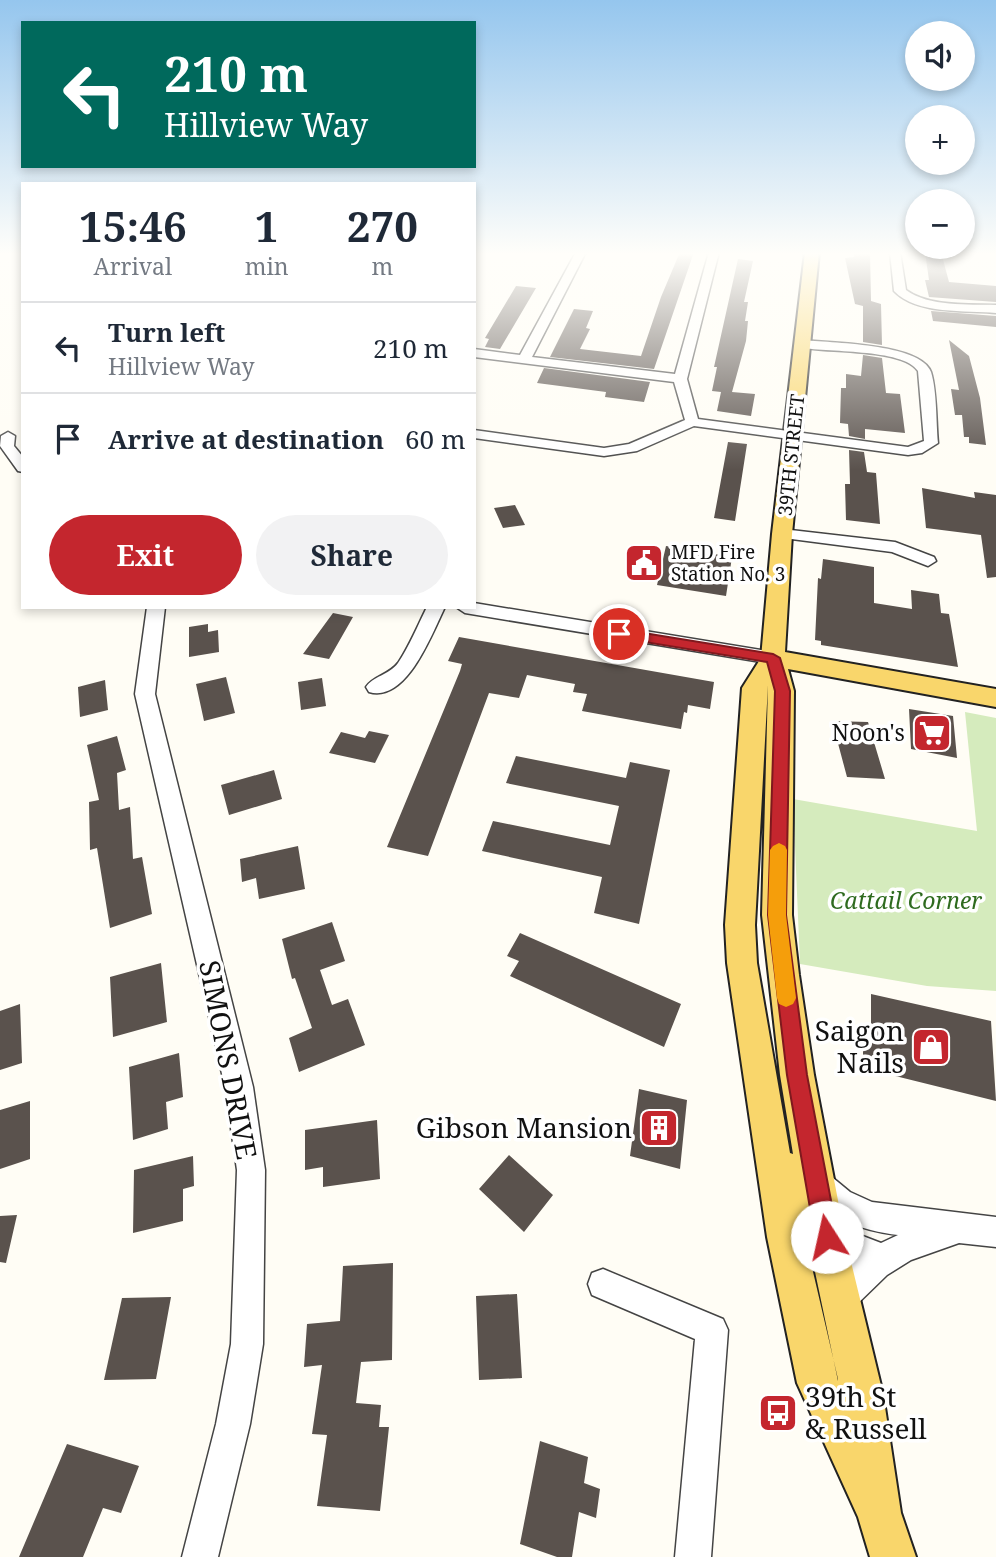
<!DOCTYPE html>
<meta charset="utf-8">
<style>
:root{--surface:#fff;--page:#f2f2f3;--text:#1f2937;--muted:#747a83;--line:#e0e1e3;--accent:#c4262e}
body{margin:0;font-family:"Noto Serif",serif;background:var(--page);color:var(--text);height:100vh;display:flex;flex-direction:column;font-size:26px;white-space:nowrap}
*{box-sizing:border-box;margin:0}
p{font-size:23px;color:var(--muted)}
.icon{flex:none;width:38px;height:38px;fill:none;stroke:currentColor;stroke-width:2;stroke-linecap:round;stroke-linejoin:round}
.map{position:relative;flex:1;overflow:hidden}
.panel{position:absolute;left:21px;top:182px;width:455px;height:427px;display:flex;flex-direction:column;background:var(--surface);border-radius:0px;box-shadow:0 4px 10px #0003}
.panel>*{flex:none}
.guide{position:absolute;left:21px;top:21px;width:455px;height:147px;border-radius:0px;box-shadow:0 4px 10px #0003;background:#00695c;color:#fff;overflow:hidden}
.tools{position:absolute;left:905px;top:21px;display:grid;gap:14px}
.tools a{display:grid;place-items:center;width:70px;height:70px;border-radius:50%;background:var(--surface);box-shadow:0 4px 10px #0003;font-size:35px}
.pin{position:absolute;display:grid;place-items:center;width:60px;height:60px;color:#fff;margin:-30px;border:4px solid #fff;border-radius:50%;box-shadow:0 2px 7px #0007}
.me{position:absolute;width:77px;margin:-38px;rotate:350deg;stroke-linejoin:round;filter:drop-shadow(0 0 5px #0008)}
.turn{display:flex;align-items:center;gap:24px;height:147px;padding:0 28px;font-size:32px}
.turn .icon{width:91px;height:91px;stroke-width:2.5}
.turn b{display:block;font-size:49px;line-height:60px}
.eta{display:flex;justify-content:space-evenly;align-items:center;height:119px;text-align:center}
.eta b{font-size:42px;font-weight:700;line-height:49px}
.action{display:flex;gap:14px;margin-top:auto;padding:14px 28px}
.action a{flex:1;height:80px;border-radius:42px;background:var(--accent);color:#fff;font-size:28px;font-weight:700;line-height:80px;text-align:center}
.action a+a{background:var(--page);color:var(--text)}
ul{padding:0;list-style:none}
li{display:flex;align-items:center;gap:21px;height:91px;padding:0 28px;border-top:2px solid var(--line)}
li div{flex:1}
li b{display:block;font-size:26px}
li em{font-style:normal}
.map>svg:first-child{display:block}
.green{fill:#d5ebbd}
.building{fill:#5a524d}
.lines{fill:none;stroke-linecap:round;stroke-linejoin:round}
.minor-casing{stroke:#444;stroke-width:3}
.major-casing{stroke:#222;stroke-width:4}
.minor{fill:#fff;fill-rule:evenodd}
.major{fill:#f9d66b;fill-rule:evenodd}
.route{fill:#c4262e;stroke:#7f191e;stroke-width:2}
.slow{fill:#f59e0b}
.labels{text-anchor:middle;stroke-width:7;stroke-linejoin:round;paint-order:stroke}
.far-street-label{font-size:19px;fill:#111;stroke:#fff}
.far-poi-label{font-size:19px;fill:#111;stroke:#fff;text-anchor:start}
.poi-label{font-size:23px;fill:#111;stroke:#fff;text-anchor:end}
.park-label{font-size:23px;font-style:italic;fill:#2f6b1f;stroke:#fff}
.near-poi-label{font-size:28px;fill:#111;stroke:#fff;text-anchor:end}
.near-street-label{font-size:28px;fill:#111;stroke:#fff}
</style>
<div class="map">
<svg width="996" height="1557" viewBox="0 0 996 1557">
<rect width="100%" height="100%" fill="#fffdf5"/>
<path class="green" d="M 965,712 L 996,718 L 996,991 L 927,986 L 800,964 L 793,799 L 977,831 Z"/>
<path class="building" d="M 680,252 L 694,252 L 654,369 L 550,357 L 574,309 L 593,311 L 586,328 L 590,329 L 580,349 L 641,356 L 661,297 Z
M 854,252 L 870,252 L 871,301 L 881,304 L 882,345 L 863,342 L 863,306 L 855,304 L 845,258 L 854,257 Z
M 925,252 L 941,252 L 949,282 L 996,286 L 996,302 L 929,297 L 925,280 L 929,280 Z
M 738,259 L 753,261 L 744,302 L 748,302 L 745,321 L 748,321 L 746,341 L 732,392 L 755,394 L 751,416 L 717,411 L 721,392 L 712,391 L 717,367 L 714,367 Z
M 516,286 L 536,288 L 500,349 L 485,347 L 489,339 L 485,338 Z
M 931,311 L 996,316 L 996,327 L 933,321 Z
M 949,340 L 969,356 L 980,398 L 986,445 L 969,443 L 969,437 L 964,437 L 962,415 L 955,415 L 951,389 L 959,390 Z
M 863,355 L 882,358 L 886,393 L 900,394 L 905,433 L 865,429 L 865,439 L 849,436 L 848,424 L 840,423 L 841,388 L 846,388 L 846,374 L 861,376 Z
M 544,368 L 650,382 L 644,402 L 605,397 L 606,392 L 537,383 Z
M 728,442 L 747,444 L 735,521 L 714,518 Z
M 849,450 L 864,452 L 867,472 L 876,473 L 880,524 L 846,520 L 845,484 L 850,484 Z
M 922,488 L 975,498 L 974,492 L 996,495 L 996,577 L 987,578 L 981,535 L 926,528 Z
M 515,505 L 525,525 L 503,528 L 494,508 Z
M 666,546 L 732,557 L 726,596 L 657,585 Z
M 823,559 L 874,567 L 874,603 L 912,609 L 911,590 L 939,594 L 941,613 L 949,614 L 958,667 L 821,645 L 821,641 L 815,640 L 818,578 L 821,579 Z
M 333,613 L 353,617 L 329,659 L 303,654 Z
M 208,624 L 208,632 L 218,630 L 219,652 L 189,657 L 189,627 Z
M 459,637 L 714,682 L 710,709 L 688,705 L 687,713 L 684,712 L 681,729 L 582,711 L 587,694 L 573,692 L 575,684 L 527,675 L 519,698 L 489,693 L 428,856 L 387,847 L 460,671 L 462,664 L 448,661 Z
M 226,677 L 235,713 L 204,721 L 196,684 Z
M 322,678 L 326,706 L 301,710 L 298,682 Z
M 105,680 L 108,710 L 80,717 L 78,687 Z
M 909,709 L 953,716 L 957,758 L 911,749 Z
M 832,721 L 868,722 L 885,779 L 847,777 Z
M 369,731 L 389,735 L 375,763 L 329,753 L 341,732 L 365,738 Z
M 117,736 L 126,770 L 117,773 L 119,810 L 130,807 L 133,859 L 142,857 L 152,914 L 110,928 L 97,848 L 90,850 L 89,802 L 99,800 L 87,745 Z
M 516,756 L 626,778 L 630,762 L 670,770 L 639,924 L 594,913 L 602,877 L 482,851 L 493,821 L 610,845 L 619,806 L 506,783 Z
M 274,770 L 282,799 L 229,815 L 221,785 Z
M 298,846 L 305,889 L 259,899 L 256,878 L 242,882 L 240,859 Z
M 332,922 L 345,961 L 320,970 L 332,1005 L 348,999 L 365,1045 L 299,1072 L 289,1038 L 312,1028 L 295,978 L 292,979 L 282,939 Z
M 520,933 L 681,1004 L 664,1047 L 510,976 L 519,961 L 507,956 Z
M 161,963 L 167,1022 L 113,1037 L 110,977 Z
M 871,994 L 991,1021 L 996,1101 L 863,1068 L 863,1023 L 871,1025 Z
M 20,1004 L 22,1063 L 0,1070 L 0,1011 Z
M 179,1053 L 183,1097 L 166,1102 L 168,1129 L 133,1140 L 129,1067 Z
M 639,1089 L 687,1100 L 680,1169 L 630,1156 Z
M 30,1101 L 30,1159 L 0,1169 L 0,1110 Z
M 377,1120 L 380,1179 L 323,1187 L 323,1167 L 305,1170 L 305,1130 Z
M 509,1155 L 553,1195 L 524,1232 L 479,1189 Z
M 193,1156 L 194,1186 L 183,1189 L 183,1221 L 133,1233 L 134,1170 Z
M 17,1215 L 6,1263 L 0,1262 L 0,1216 Z
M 393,1263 L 392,1360 L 361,1362 L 356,1403 L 381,1405 L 379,1427 L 389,1427 L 380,1511 L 317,1506 L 327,1435 L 312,1434 L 322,1365 L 304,1367 L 307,1324 L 340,1321 L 343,1266 Z
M 517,1294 L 522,1378 L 479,1380 L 476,1296 Z
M 171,1297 L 156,1379 L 104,1380 L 122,1298 Z
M 540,1441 L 588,1457 L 584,1483 L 600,1489 L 596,1518 L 579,1512 L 572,1557 L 557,1557 L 520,1544 Z
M 67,1444 L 139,1466 L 121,1513 L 103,1508 L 83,1557 L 19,1557 Z"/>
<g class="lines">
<g class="minor-casing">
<path id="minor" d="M 576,252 L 586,252 L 532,357 L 675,374 L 709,252 L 719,252 L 687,379 L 698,419 L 908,447 L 924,441 L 918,371 C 903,348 825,353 798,347 L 796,344 L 802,340 C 829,343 921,343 931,372 C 937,391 936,422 938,443 L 922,453 L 908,455 L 694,426 L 637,451 L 604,456 L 474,438 L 474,430 L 604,448 L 629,444 L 685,420 L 674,382 L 474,357 L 474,349 L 520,355 Z
M 890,252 L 900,252 L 906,290 C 929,307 968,304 996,305 L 996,313 C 966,310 917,315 894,291 Z
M 8,432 L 15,436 L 14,446 L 23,457 L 23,472 L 18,471 L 0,446 L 1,436 Z
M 782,529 L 895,542 L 934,557 L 936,561 L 928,566 L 892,552 L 776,537 L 774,534 Z
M 474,603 L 773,652 L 780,654 L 782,658 L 780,662 L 773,664 L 465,613 L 456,607 L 474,607 Z
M 147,607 L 165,607 L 155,694 L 253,1087 L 265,1170 L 263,1344 L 250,1424 L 218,1557 L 182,1557 L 216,1424 L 231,1344 L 237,1170 L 225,1087 L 135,694 Z
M 427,607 L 445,607 C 432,633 407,703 369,692 L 366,687 C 373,676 389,675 398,663 C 409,647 418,625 427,607 Z
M 817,1169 L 827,1173 L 850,1192 L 872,1202 L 996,1217 L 996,1247 L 959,1243 L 911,1260 L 887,1275 L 851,1310 L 840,1315 L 829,1310 L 824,1299 L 829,1288 L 853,1263 L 815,1248 L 811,1237 L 815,1226 L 826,1222 L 881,1243 L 898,1235 C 864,1231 817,1217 803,1183 L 807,1173 Z
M 603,1269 L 723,1319 L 728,1330 L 711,1557 L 675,1557 L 695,1339 L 592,1295 L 588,1284 L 592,1273 Z"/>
</g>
<g class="major-casing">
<path id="major" d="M 805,252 L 819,252 L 792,534 L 785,652 L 996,689 L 996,707 L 788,669 L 794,691 L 792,915 L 799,975 L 814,1075 L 845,1237 L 883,1394 L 901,1513 L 916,1557 L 870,1557 L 858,1517 L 797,1383 L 767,1237 L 727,963 L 725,925 L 742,688 L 761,658 L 772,534 ZM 768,685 L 762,915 L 780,1075 L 793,1154 L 790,1153 L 757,963 L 755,925 ZM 807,1246 L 810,1248 L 838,1381 L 838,1379 Z"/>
</g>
<use href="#minor" class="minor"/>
<use href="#major" class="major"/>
</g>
<linearGradient id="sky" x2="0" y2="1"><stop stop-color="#95c6ee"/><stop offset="0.54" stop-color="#fffefa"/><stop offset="1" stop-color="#fffefa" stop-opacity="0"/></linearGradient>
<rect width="996" height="470" fill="url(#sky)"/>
<path class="route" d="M 619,629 L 773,654 L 780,658 L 790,691 L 786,915 L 807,1075 L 838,1237 L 835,1245 L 827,1249 L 818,1245 L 815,1237 L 787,1075 L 768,915 L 775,691 L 767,662 L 614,637 L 614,631 Z"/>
<path class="slow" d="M 779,843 L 785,846 L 787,850 L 786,915 L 796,998 L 793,1004 L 786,1007 L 779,1004 L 777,998 L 768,915 L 770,850 L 773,846 Z"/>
<defs>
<g id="civic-square" transform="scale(2.0125)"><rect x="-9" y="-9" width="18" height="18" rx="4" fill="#c4262e" stroke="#fff"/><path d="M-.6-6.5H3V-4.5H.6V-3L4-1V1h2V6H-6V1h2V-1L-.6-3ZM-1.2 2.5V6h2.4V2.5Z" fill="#fff"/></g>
<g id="supermarket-square" transform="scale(2.0125)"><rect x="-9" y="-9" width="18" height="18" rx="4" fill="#c4262e" stroke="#fff"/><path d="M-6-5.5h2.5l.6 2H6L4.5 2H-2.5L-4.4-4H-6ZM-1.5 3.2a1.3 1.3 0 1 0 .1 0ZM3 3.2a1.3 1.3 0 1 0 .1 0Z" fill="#fff"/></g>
<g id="shop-square" transform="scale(2.0125)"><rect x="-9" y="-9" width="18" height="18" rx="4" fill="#c4262e" stroke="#fff"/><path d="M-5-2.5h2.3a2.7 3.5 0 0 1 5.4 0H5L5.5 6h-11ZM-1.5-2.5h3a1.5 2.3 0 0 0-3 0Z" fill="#fff"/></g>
<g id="building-square" transform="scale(2.0125)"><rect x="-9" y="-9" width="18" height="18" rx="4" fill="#c4262e" stroke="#fff"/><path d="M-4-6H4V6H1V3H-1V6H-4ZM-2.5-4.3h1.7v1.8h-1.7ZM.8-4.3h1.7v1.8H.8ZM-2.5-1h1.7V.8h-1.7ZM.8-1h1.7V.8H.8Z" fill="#fff"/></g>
<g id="bus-square" transform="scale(2.0125)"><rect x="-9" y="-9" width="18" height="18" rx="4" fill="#c4262e" stroke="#fff"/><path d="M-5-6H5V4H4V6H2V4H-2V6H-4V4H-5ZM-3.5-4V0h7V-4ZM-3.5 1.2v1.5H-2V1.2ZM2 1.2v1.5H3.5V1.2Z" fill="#fff"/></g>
</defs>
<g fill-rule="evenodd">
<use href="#civic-square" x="644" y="563"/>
<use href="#supermarket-square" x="932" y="733"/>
<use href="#shop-square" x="931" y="1047"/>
<use href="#building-square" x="659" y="1128"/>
<use href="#bus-square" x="778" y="1413"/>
</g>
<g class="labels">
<g class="far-street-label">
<text transform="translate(791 455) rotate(-84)" y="7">39TH STREET</text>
</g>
<g class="far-poi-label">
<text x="671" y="559">MFD Fire<tspan x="671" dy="22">Station No. 3</tspan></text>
</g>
<g class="poi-label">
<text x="905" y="741">Noon's</text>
</g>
<g class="park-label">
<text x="906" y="909">Cattail Corner</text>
</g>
<g class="near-poi-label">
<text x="904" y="1041">Saigon<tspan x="904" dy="32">Nails</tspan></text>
<text x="632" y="1138">Gibson Mansion</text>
<text x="805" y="1407" text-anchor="start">39th St<tspan x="805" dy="32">&amp; Russell</tspan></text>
</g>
<g class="near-street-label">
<text transform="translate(228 1060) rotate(79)" y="10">SIMONS DRIVE</text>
</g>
</g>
</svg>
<div class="tools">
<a><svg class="icon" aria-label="sound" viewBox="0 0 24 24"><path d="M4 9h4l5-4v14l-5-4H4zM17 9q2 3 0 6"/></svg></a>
<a>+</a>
<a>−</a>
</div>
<div class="pin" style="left:619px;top:634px;background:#d93025"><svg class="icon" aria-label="arrive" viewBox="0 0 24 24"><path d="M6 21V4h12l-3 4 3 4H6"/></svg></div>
<svg class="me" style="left:827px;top:1237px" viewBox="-20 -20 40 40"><circle r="19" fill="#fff"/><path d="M0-13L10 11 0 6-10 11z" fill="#c4262e"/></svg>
<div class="guide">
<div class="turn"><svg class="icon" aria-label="left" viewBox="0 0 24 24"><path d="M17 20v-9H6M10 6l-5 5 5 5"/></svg><div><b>210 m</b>Hillview Way</div></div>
</div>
<section class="panel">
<div class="eta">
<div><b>15:46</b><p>Arrival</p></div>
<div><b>1</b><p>min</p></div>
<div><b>270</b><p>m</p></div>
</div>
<ul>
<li><svg class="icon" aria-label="left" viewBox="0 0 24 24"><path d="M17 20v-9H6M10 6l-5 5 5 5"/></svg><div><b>Turn left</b><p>Hillview Way</p></div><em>210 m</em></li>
<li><svg class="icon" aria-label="arrive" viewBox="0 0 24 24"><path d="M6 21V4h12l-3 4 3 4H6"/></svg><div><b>Arrive at destination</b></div><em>60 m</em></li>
</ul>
<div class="action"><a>Exit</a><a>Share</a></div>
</section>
</div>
